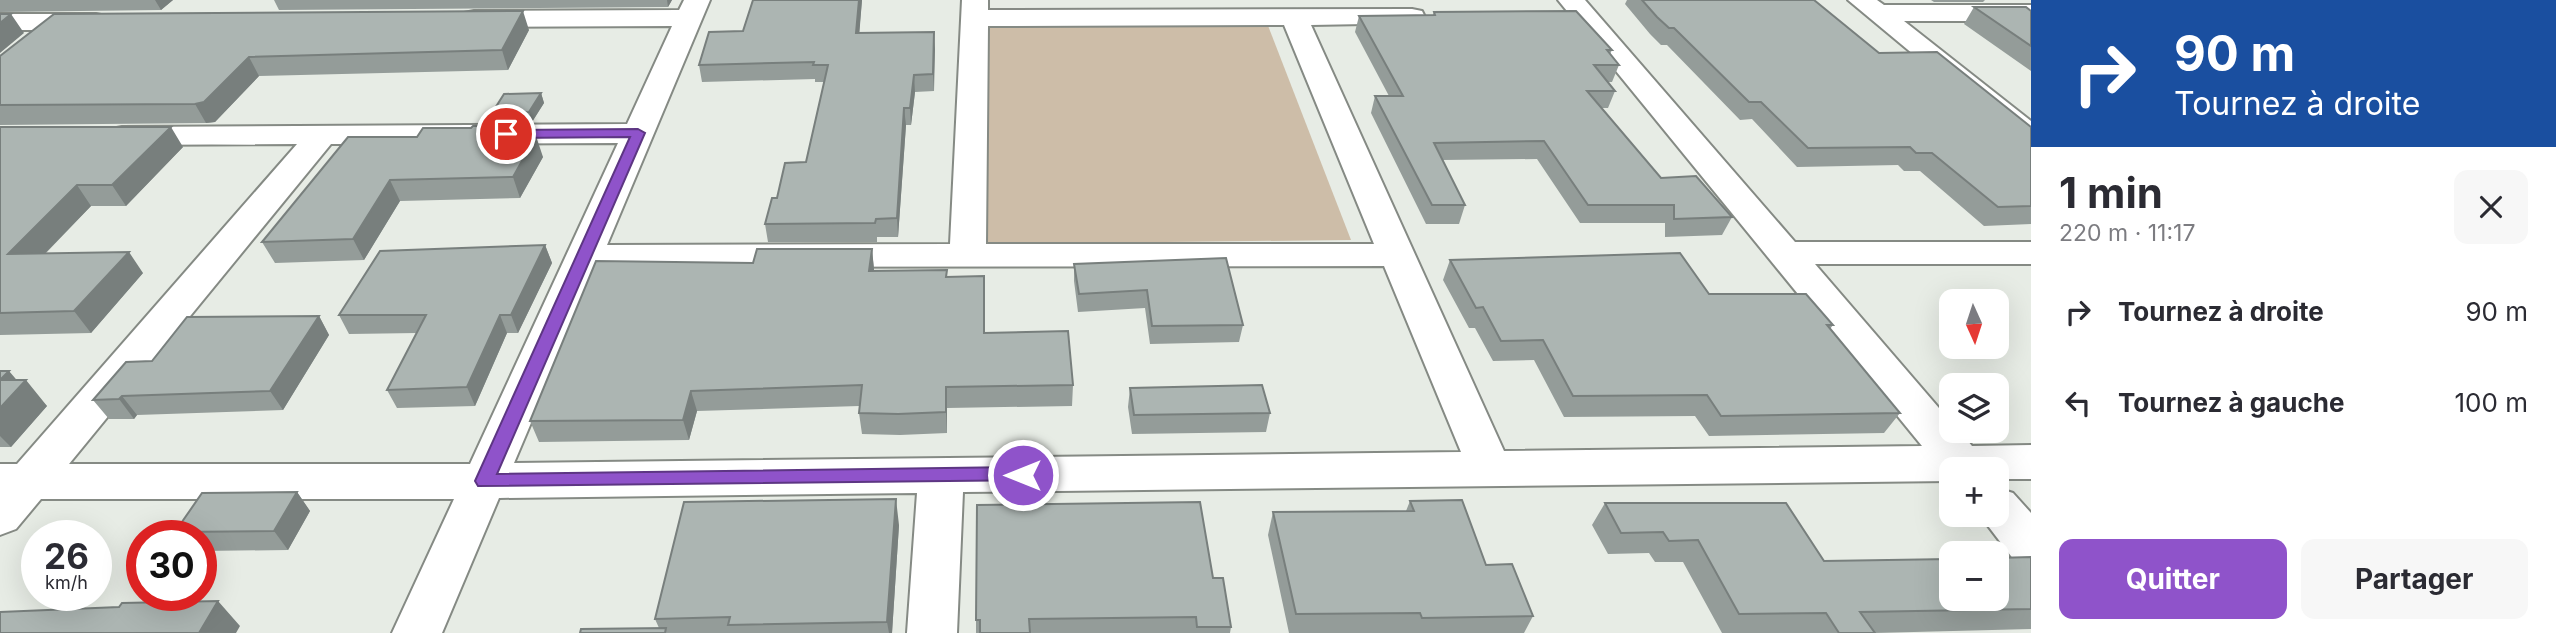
<!DOCTYPE html>
<html lang="fr">
<meta charset="utf-8">
<style>
:root{--surface:#fff;--page:#f7f7f7;--text:#2b2b33;--muted:#7c7c81;--accent:#8f53ca}
body{margin:0;font-family:Inter,sans-serif;background:var(--page);color:var(--text);height:100vh;display:flex;flex-direction:column;font-size:26px;white-space:nowrap}
*{box-sizing:border-box;margin:0}
p{font-size:23px;color:var(--muted)}
.icon{flex:none;width:38px;height:38px;fill:none;stroke:currentColor;stroke-width:2;stroke-linecap:round;stroke-linejoin:round}
.map{position:relative;flex:1;overflow:hidden}
.drawer{display:flex;flex-direction:column;background:var(--surface);width:525px}
.drawer>*{flex:none}
.hud{background:#1a4fa0;color:#fff;overflow:hidden}
.needle{width:46px;rotate:177deg}
.fabs{position:absolute;left:1939px;top:289px;display:grid;gap:14px}
.fabs a{display:grid;place-items:center;width:70px;height:70px;border-radius:14px;background:var(--surface);box-shadow:0 7px 28px #0002;font-size:35px}
.speed{position:absolute;left:21px;top:520px;display:flex;gap:14px;font-size:35px;font-weight:700;text-align:center}
.speed>*{display:grid;place-content:center;width:91px;height:91px;border-radius:50%;background:var(--surface);box-shadow:0 7px 28px #0002;line-height:1}
.speed small{font-size:18px;font-weight:400}
.speed .limit{border:10px solid #d22;background:#fff;color:#111}
.pin{position:absolute;display:grid;place-items:center;width:60px;height:60px;color:#fff;margin:-30px;border:4px solid #fff;border-radius:50%;box-shadow:0 2px 7px #0007}
.me{position:absolute;width:77px;margin:-38px;rotate:270deg;stroke-linejoin:round;filter:drop-shadow(0 0 5px #0008)}
.turn{display:flex;align-items:center;gap:24px;height:147px;padding:0 28px;font-size:32px}
.turn .icon{width:91px;height:91px;stroke-width:2.5}
.turn b{display:block;font-size:49px;line-height:60px}
.round{display:grid;place-items:center;flex:none;width:74px;height:74px;border-radius:14px;background:var(--page)}
.headline{display:flex;align-items:center;justify-content:space-between;height:119px;padding:0 28px}
h1{font-size:42px;font-weight:700;line-height:52px}
.cta{display:flex;gap:14px;margin-top:auto;padding:14px 28px}
.cta a{flex:1;height:80px;border-radius:14px;background:var(--accent);color:#fff;font-size:28px;font-weight:700;line-height:80px;text-align:center}
.cta a+a{background:var(--page);color:var(--text)}
ul{padding:0;list-style:none}
li{display:flex;align-items:center;gap:21px;height:91px;padding:0 28px}
li div{flex:1}
li b{display:block;font-size:26px}
li em{font-style:normal}
main{display:flex;flex:1;min-height:0}
.map>svg:first-child{display:block}
.green{fill:#cdbda8}
.lines{fill:none;stroke-linecap:round;stroke-linejoin:round}
.minor-casing{stroke:#858a84;stroke-width:4}
.minor{fill:#fff;fill-rule:evenodd}
.wall{fill:#949c99}
.shaded-wall{fill:#787f7d}
.building{fill:#acb5b2;stroke:#787f7d;stroke-width:2}
.route{fill:#8f53ca;stroke:#5d3683;stroke-width:2}
</style>
<main>
<div class="map">
<svg width="2031" height="633" viewBox="0 0 2031 633">
<rect width="100%" height="100%" fill="#e7ece5"/>
<path class="green" d="M 1267,23 L 1351,240 L 985,244 L 988,25 Z"/>
<g class="lines">
<g class="minor-casing">
<path id="minor" d="M 684,0 L 710,0 L 607,245 L 950,244 L 962,0 L 988,0 L 988,10 L 1412,9 L 1422,11 L 1425,17 L 1422,23 L 1311,25 L 1504,451 L 1922,446 L 1558,0 L 1585,0 L 1795,242 L 2031,242 L 2031,264 L 1815,264 L 1951,422 L 1951,430 L 1959,430 L 1972,446 L 2031,445 L 2031,479 L 1997,479 L 1997,469 L 1951,469 L 1951,481 L 963,492 L 957,633 L 907,633 L 917,493 L 499,498 L 442,633 L 392,633 L 454,499 L 41,499 L 16,529 L 0,535 L 0,464 L 17,464 L 297,144 L 122,145 L 111,143 L 106,136 L 111,129 L 122,127 L 627,124 L 672,26 L 474,27 L 464,25 L 460,19 L 464,13 L 474,11 L 679,10 ZM 1284,25 L 1374,244 L 986,244 L 988,26 ZM 618,143 L 470,464 L 69,464 L 331,144 ZM 1384,266 L 1461,452 L 514,463 L 597,267 Z
M 1848,0 L 1877,0 L 1884,5 L 2031,5 L 2031,21 L 1904,21 L 2031,121 L 2031,145 L 2020,143 Z
M 0,14 L 96,14 L 106,16 L 110,22 L 106,28 L 96,30 L 0,30 Z
M 1997,488 L 2013,493 L 2031,513 L 2031,565 L 2014,560 L 1979,514 L 1997,514 Z"/>
</g>
<use href="#minor" class="minor"/>
</g>
<path class="wall" d="M 0,0 L 173,0 L 161,10 L 0,12 Z
M 274,0 L 672,0 L 668,7 L 279,10 Z
M 753,0 L 862,0 L 859,33 L 934,32 L 934,91 L 915,92 L 911,125 L 906,125 L 898,237 L 877,237 L 877,242 L 768,242 L 765,224 L 777,198 L 806,162 L 824,82 L 815,82 L 815,79 L 702,82 L 699,65 L 743,31 Z
M 1627,0 L 1814,0 L 1879,53 L 2031,127 L 2031,224 L 1984,226 L 1920,171 L 1904,171 L 1898,165 L 1797,167 L 1752,119 L 1740,120 L 1667,45 L 1661,45 L 1650,34 L 1625,4 Z
M 1931,0 L 1985,0 L 1983,2 L 1934,2 Z
M 1974,7 L 2031,11 L 2031,71 L 1964,24 Z
M 1434,12 L 1612,50 L 1610,54 L 1619,65 L 1612,82 L 1608,82 L 1615,91 L 1608,108 L 1602,108 L 1661,178 L 1732,217 L 1722,235 L 1665,237 L 1665,223 L 1580,223 L 1537,159 L 1442,160 L 1465,205 L 1459,224 L 1426,224 L 1371,113 L 1375,96 L 1389,96 L 1355,32 L 1359,16 L 1433,15 Z
M 529,30 L 508,70 L 259,76 L 215,122 L 206,123 L 0,125 L 0,56 Z
M 541,93 L 544,103 L 532,122 L 495,122 L 492,113 Z
M 510,126 L 514,136 L 543,157 L 520,198 L 400,201 L 364,260 L 275,263 L 262,242 L 471,128 Z
M 0,127 L 183,147 L 126,206 L 91,206 L 46,253 L 143,273 L 91,333 L 0,335 Z
M 545,245 L 552,263 L 518,333 L 507,333 L 475,406 L 397,408 L 387,390 L 417,333 L 349,334 L 339,315 Z
M 872,249 L 874,271 L 947,277 L 984,333 L 1073,385 L 1072,406 L 947,408 L 947,433 L 900,435 L 862,434 L 859,413 L 859,406 L 697,411 L 689,440 L 539,442 L 530,421 L 753,263 Z
M 1450,260 L 1709,294 L 1833,325 L 1830,329 L 1900,413 L 1884,433 L 1709,436 L 1695,416 L 1564,417 L 1534,360 L 1493,361 L 1475,328 L 1469,328 L 1443,280 Z
M 1074,264 L 1243,325 L 1239,342 L 1150,344 L 1145,308 L 1078,312 L 1074,281 Z
M 319,316 L 329,335 L 283,410 L 137,415 L 134,419 L 109,419 L 93,400 L 152,361 Z
M 0,371 L 17,380 L 47,406 L 11,447 L 0,447 Z
M 1130,388 L 1270,413 L 1266,432 L 1132,434 L 1128,407 Z
M 297,492 L 310,511 L 288,550 L 201,551 L 201,536 L 178,536 L 175,532 Z
M 1410,501 L 1486,565 L 1533,616 L 1524,633 L 1289,633 L 1268,535 L 1273,512 L 1406,511 Z
M 1605,503 L 1824,561 L 2031,557 L 2031,629 L 1875,633 L 1722,633 L 1683,562 L 1655,562 L 1649,553 L 1608,554 L 1592,525 Z
M 899,525 L 892,633 L 580,633 L 659,628 L 655,619 Z
M 1213,578 L 1231,627 L 1230,633 L 976,633 L 976,620 Z"/>
<path class="shaded-wall" d="M 155,0 L 173,0 L 161,10 Z
M 667,0 L 672,0 L 668,7 Z
M 859,0 L 862,0 L 858,50 L 856,33 Z
M 523,11 L 529,30 L 508,70 L 502,50 Z
M 11,14 L 24,33 L 0,53 L 0,23 Z
M 934,32 L 935,49 L 934,91 L 933,74 Z
M 249,57 L 259,76 L 215,122 L 206,123 L 195,104 Z
M 914,75 L 915,92 L 911,125 L 910,108 Z
M 541,93 L 544,103 L 532,122 L 529,112 Z
M 904,108 L 906,125 L 898,237 L 897,218 Z
M 510,126 L 518,146 L 504,136 Z
M 171,127 L 183,147 L 126,206 L 112,185 Z
M 536,136 L 543,157 L 520,198 L 513,177 Z
M 390,180 L 400,201 L 364,260 L 353,239 Z
M 77,185 L 91,206 L 24,275 L 8,254 Z
M 545,245 L 552,263 L 518,333 L 511,315 Z
M 872,249 L 874,269 L 872,292 L 869,271 Z
M 129,252 L 143,273 L 91,333 L 74,311 Z
M 500,315 L 507,333 L 475,406 L 467,387 Z
M 319,316 L 329,335 L 283,410 L 270,391 Z
M 9,371 L 21,385 L 26,380 L 47,406 L 11,447 L 0,436 L 0,380 Z
M 946,387 L 947,408 L 947,433 L 946,412 Z
M 691,391 L 697,411 L 689,440 L 683,420 Z
M 122,396 L 137,415 L 134,419 L 119,399 Z
M 297,492 L 310,511 L 288,550 L 274,531 Z
M 896,499 L 899,525 L 892,633 L 889,633 L 887,622 Z
M 218,601 L 240,626 L 236,633 L 199,633 Z"/>
<path class="building" d="M 753,0 L 859,0 L 856,33 L 934,32 L 933,74 L 914,75 L 910,108 L 904,108 L 897,218 L 876,219 L 875,223 L 765,224 L 772,198 L 777,198 L 785,163 L 806,162 L 828,65 L 813,65 L 814,62 L 699,65 L 709,32 L 743,31 Z
M 1642,0 L 1814,0 L 1879,53 L 1937,52 L 2031,127 L 2031,206 L 1998,207 L 1932,153 L 1916,153 L 1910,147 L 1808,148 L 1761,102 L 1749,102 L 1674,28 L 1669,28 L 1657,17 Z
M 1974,7 L 2026,7 L 2031,11 L 2031,46 Z
M 523,11 L 502,50 L 249,57 L 204,102 L 195,104 L 0,105 L 0,56 L 54,14 Z
M 1576,11 L 1612,50 L 1607,50 L 1619,65 L 1594,65 L 1615,91 L 1587,91 L 1661,178 L 1696,176 L 1732,217 L 1674,219 L 1674,205 L 1588,205 L 1544,141 L 1434,143 L 1465,205 L 1432,205 L 1375,96 L 1403,96 L 1359,16 L 1435,15 L 1434,12 Z
M 0,14 L 11,14 L 0,23 Z
M 541,93 L 529,112 L 492,113 L 504,94 Z
M 473,126 L 510,126 L 504,136 L 536,136 L 513,177 L 390,180 L 353,239 L 262,242 L 348,137 L 417,137 L 423,128 L 471,128 Z
M 0,127 L 171,127 L 112,185 L 77,185 L 8,254 L 129,252 L 74,311 L 0,313 Z
M 545,245 L 511,315 L 500,315 L 467,387 L 387,390 L 426,315 L 339,315 L 380,251 Z
M 757,249 L 872,249 L 869,271 L 947,270 L 946,277 L 984,276 L 984,333 L 1068,331 L 1073,385 L 946,387 L 946,412 L 898,414 L 859,413 L 862,385 L 691,391 L 683,420 L 530,421 L 596,261 L 753,263 Z
M 1680,253 L 1709,294 L 1806,294 L 1833,325 L 1827,325 L 1900,413 L 1721,416 L 1707,395 L 1573,396 L 1543,340 L 1501,341 L 1483,307 L 1476,308 L 1450,260 Z
M 1226,258 L 1243,325 L 1152,326 L 1147,290 L 1079,294 L 1074,264 Z
M 319,316 L 270,391 L 122,396 L 119,399 L 93,400 L 126,362 L 152,361 L 187,317 Z
M 0,371 L 9,371 L 0,380 Z
M 0,380 L 26,380 L 0,408 Z
M 1262,385 L 1270,413 L 1134,415 L 1130,388 Z
M 297,492 L 274,531 L 175,532 L 202,493 Z
M 896,499 L 887,622 L 728,625 L 730,617 L 655,619 L 684,502 Z
M 1462,500 L 1486,565 L 1512,564 L 1533,616 L 1422,618 L 1420,613 L 1296,614 L 1273,512 L 1414,511 L 1410,501 Z
M 1200,502 L 1213,578 L 1223,578 L 1231,627 L 1197,627 L 1196,617 L 1029,619 L 1030,633 L 980,633 L 980,620 L 976,620 L 977,505 Z
M 1605,503 L 1786,503 L 1824,561 L 1951,559 L 1951,598 L 1997,598 L 1997,558 L 2031,557 L 2031,609 L 1860,612 L 1875,633 L 1839,633 L 1826,613 L 1739,614 L 1698,540 L 1669,541 L 1663,532 L 1621,533 Z
M 218,601 L 199,633 L 0,633 L 0,612 L 119,607 L 122,603 Z
M 666,628 L 665,633 L 580,633 L 581,629 Z"/>
<path class="route" d="M 638,129 L 645,133 L 497,474 L 1023,467 L 1030,470 L 1033,475 L 1030,480 L 478,486 L 475,481 L 630,137 L 506,138 L 500,134 L 506,130 Z"/>
</svg>
<div class="fabs">
<a><svg class="needle" viewBox="-14 -14 28 28"><path d="M0-13l5 13h-10z" fill="#e53935"/><path d="M0 13l5-13h-10z" fill="#7c7c81"/></svg></a>
<a><svg class="icon" aria-label="layers" viewBox="0 0 24 24"><path d="M12 4l9 5-9 5-9-5zM3 14l9 5 9-5"/></svg></a>
<a>+</a>
<a>−</a>
</div>
<div class="speed"><div>26<small>km/h</small></div><div class="limit">30</div></div>
<div class="pin" style="left:506px;top:134px;background:#d93025"><svg class="icon" aria-label="arrive" viewBox="0 0 24 24"><path d="M6 21V4h12l-3 4 3 4H6"/></svg></div>
<svg class="me" style="left:1023px;top:475px" viewBox="-20 -20 40 40"><circle r="17" fill="#8f53ca" stroke="#fff" stroke-width="3"/><path d="M0-11L8 9 0 5-8 9z" fill="#fff"/></svg>
</div>
<section class="drawer">
<div class="hud">
<div class="turn"><svg class="icon" aria-label="right" viewBox="0 0 24 24"><path d="M7 20v-9h11M14 6l5 5-5 5"/></svg><div><b>90 m</b>Tournez à droite</div></div>
</div>
<div class="headline"><div><h1>1 min</h1><p>220 m · 11:17</p></div><a class="round"><svg class="icon" aria-label="close" viewBox="0 0 24 24"><path d="M6 6l12 12M18 6L6 18"/></svg></a></div>
<ul>
<li><svg class="icon" aria-label="right" viewBox="0 0 24 24"><path d="M7 20v-9h11M14 6l5 5-5 5"/></svg><div><b>Tournez à droite</b></div><em>90 m</em></li>
<li><svg class="icon" aria-label="left" viewBox="0 0 24 24"><path d="M17 20v-9H6M10 6l-5 5 5 5"/></svg><div><b>Tournez à gauche</b></div><em>100 m</em></li>
</ul>
<div class="cta"><a>Quitter</a><a>Partager</a></div>
</section>
</main>
